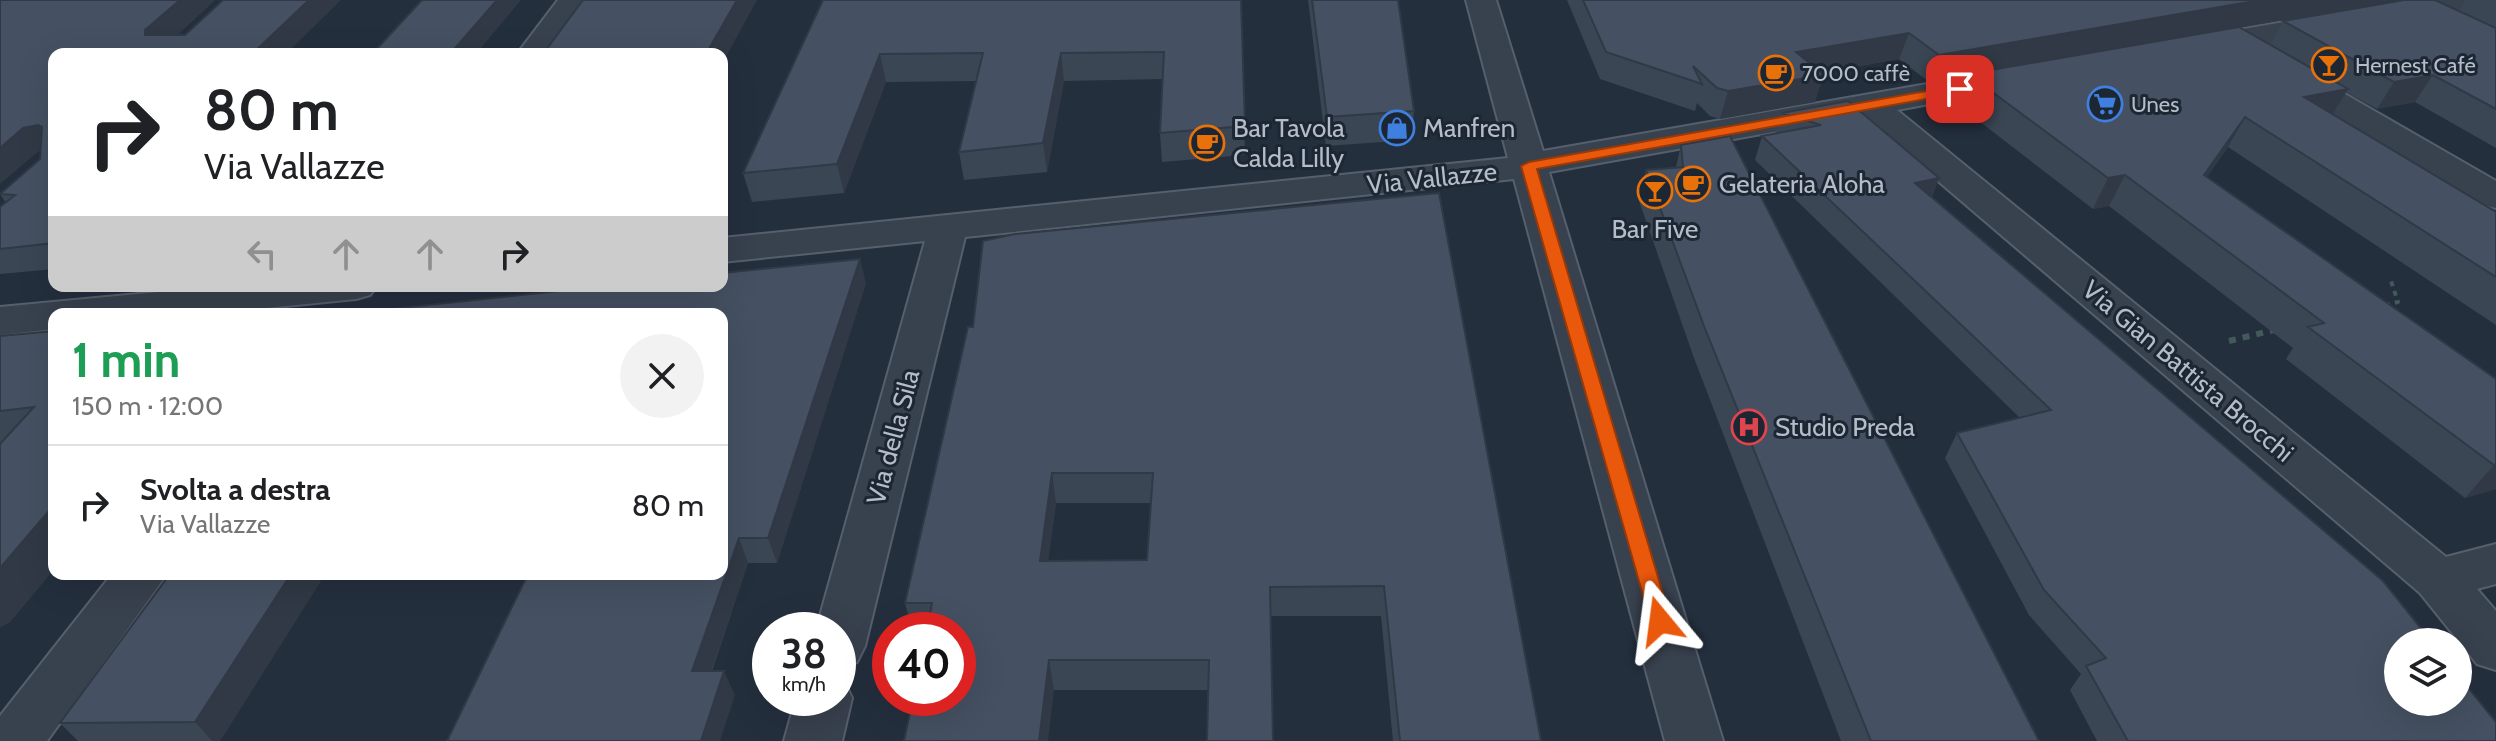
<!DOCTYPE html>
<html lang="it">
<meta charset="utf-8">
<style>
:root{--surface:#fff;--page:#f2f2f2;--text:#202124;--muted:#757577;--line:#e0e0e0}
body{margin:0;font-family:Cabin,sans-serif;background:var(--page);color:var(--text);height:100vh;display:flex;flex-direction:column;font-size:30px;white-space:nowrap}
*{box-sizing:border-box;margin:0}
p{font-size:26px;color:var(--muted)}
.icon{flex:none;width:44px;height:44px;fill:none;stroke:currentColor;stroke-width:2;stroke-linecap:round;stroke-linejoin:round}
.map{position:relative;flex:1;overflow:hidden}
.panel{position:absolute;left:48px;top:308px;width:680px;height:272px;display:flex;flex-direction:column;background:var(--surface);border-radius:16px;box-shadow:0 8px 32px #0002}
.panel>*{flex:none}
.banner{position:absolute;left:48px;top:48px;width:680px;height:244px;border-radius:16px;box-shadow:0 8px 32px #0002;background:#fff;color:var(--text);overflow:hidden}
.tools{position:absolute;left:2384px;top:628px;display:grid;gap:16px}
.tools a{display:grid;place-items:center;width:88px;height:88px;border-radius:50%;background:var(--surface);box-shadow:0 8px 32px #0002;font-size:40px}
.speed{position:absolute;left:752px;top:612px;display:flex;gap:16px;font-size:40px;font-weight:700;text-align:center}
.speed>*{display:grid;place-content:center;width:104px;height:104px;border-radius:50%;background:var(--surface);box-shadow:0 8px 32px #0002;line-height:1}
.speed small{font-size:20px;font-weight:400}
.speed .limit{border:12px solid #d22;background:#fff;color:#111}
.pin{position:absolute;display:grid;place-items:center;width:68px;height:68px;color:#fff;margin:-34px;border-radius:16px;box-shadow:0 4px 12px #0006}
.me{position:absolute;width:88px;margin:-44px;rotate:344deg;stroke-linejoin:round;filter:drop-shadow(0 0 6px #0008)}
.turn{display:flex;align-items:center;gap:28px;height:168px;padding:0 24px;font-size:36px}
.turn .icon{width:104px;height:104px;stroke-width:2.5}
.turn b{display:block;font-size:56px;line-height:68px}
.lanes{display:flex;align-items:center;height:76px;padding:0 24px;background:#0003;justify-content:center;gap:40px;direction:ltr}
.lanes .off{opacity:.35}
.round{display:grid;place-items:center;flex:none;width:84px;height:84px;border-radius:42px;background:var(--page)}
.head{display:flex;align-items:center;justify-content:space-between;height:136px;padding:0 24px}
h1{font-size:48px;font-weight:700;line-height:60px;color:#1e9e55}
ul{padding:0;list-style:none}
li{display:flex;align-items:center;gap:24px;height:120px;padding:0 24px;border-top:2px solid var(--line)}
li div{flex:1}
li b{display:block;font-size:30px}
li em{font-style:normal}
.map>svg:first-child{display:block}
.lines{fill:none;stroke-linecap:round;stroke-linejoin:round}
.minor-casing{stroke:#565f6c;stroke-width:4}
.path-far1{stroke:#44595c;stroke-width:4;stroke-dasharray:5 5;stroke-linecap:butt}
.path{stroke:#44595c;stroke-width:6;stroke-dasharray:7 7;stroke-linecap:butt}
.minor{fill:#38414e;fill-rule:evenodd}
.wall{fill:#3b4654;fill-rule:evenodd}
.shaded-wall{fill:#303945}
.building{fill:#455162;stroke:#303945;stroke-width:2;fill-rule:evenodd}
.route{fill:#ea580c;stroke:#983908;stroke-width:2}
.labels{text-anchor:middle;stroke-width:6;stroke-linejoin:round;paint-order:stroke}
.far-poi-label{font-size:22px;fill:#b4bcc9;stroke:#1d2633;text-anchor:start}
.poi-label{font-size:26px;fill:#b4bcc9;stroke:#1d2633;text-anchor:start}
.street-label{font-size:26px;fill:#b4bcc9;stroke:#1d2633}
</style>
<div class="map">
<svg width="2496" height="741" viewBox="0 0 2496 741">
<rect width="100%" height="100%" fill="#242f3e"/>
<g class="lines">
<g class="minor-casing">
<path id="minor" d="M 558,0 L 589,0 L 550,54 L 517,54 Z
M 1466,0 L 1496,0 L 1543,151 L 2019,68 L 2031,71 L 2036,78 L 2031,85 L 1897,110 L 2446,557 L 2496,544 L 2496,584 L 2477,589 L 2496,611 L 2496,670 L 2477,664 L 2420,593 L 1862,116 L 1549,172 L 1723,741 L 1665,741 L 1514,179 L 965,237 L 865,646 L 857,662 L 838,668 L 838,630 L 816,630 L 925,241 L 722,262 L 722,238 L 1508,158 Z
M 2412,0 L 2481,0 L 2477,7 L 2466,9 L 2197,57 L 2186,54 L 2181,47 L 2186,40 L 2197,37 Z
M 2286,64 L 2298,67 L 2496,181 L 2496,208 L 2483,205 L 2274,81 L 2269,74 L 2274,67 Z
M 223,286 L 377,286 L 370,295 L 356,299 L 205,314 L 54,314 L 54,329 L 0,335 L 0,307 Z
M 112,574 L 167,574 L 47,741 L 0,741 L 0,716 Z
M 838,679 L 844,681 L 852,698 L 842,741 L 784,741 L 796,698 L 838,698 Z"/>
</g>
<path class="path-far1" d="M 2385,305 L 2398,302 L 2390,278"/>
<path class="path" d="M 2229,341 L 2278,329"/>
<use href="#minor" class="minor"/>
</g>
<path class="wall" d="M 0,0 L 215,0 L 177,35 L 286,54 L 54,54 L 54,269 L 0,274 L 0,207 L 6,203 L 0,194 L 40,159 L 41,150 L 39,151 Z
M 823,0 L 1241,0 L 1245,155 L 1162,162 L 1160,133 L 1163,79 L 1064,81 L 1047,172 L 964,180 L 959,152 L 976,81 L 886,82 L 844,193 L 752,202 L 743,173 Z
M 1308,0 L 1398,0 L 1414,111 L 1411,140 L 1326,146 Z
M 1567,0 L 2396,0 L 2239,28 L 2270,45 L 2283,21 L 2459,11 L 2465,0 L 2496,0 L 2496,148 L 2415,102 L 2377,109 L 2346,92 L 2332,114 L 2496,212 L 2496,325 L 2228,147 L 2207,177 L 2496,379 L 2496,489 L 2465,498 L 2286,359 L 2293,348 L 2109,206 L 2093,209 L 1957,104 L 1968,75 L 1929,82 L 1899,59 L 1821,73 L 1815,102 L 1720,119 L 1710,116 L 1697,103 L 1695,111 L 1600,79 Z
M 1848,101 L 1939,178 L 1932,197 L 2496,741 L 2097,741 L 2070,690 L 2081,674 L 2029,615 L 1945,458 L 1957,433 L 2020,418 L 1755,160 L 1762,136 L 1775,134 L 1782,113 Z
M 1681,145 L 2039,741 L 1841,741 L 1694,358 L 1639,201 L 1646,170 L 1676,167 Z
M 1439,193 L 1541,741 L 1393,741 L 1381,616 L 1271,616 L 1208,690 L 1054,690 L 958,630 L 912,630 L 905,603 L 973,327 ZM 1056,503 L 1151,503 L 1147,560 L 1048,561 Z
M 866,283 L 777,563 L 748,563 L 712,671 L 735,695 L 528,574 L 722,574 L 722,314 Z
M 54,331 L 54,569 L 10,622 L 0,627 L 0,336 Z
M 170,574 L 325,574 L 220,741 L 78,741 L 60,723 Z"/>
<path class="shaded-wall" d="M 180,0 L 215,0 L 158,52 L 145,35 L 145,30 Z
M 309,0 L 341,0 L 286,54 L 252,54 Z
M 497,0 L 521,0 L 476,54 L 450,54 Z
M 737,0 L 757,0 L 722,64 L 722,54 L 706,54 Z
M 2261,0 L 2396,0 L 1929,82 L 1939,55 Z
M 1909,33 L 1899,59 L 1788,78 L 1796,52 Z
M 1061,53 L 1064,81 L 1047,172 L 1043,143 Z
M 880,54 L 886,82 L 844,193 L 837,164 Z
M 1824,75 L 1815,102 L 1720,119 L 1728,91 Z
M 2433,75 L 2415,102 L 2377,109 L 2394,82 Z
M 2348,89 L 2330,118 L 2304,97 Z
M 2245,117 L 2228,147 L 2187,206 L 2204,175 Z
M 38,125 L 53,147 L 39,151 L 0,184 L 0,148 L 23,128 Z
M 2125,175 L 2109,206 L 2093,209 L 2108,178 Z
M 1939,178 L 1930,202 L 1915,183 Z
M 860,259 L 866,283 L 777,563 L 768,538 Z
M 2496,464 L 2496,489 L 2465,498 L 2494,465 Z
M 1052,473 L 1056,503 L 1044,591 L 1040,561 Z
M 54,505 L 54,569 L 10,622 L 0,627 L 0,568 Z
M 739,538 L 748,563 L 703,695 L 692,671 Z
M 291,574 L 325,574 L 220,741 L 212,741 L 195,722 Z
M 1049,660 L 1054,690 L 1048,741 L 1039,741 Z
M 724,671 L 735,695 L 720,741 L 701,741 Z"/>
<path class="building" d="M 0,0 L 180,0 L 145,30 L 145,35 L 185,35 L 223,0 L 309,0 L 252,54 L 54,54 L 54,243 L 0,249 L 0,207 L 15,195 L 0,194 L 40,159 L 42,127 L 38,125 L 23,128 L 0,148 Z
M 422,0 L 497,0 L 450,54 L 372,54 Z
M 583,0 L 737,0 L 706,54 L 543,54 Z
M 823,0 L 1241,0 L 1245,126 L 1160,133 L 1164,52 L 1061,53 L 1043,143 L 959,152 L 983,53 L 880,54 L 837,164 L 743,173 Z
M 1312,0 L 1398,0 L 1414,111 L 1327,117 Z
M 1583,0 L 2261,0 L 1939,55 L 1909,33 L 1796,52 L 1824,75 L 1728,91 L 1717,88 L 1693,66 L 1702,84 L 1606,52 Z
M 2404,0 L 2435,0 L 2496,28 L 2496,109 L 2433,75 L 2394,82 L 2283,21 Z
M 2239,27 L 2348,89 L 2304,97 L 2496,212 L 2496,277 L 2245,117 L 2204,175 L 2496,379 L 2496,464 L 2494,465 L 2308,327 L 2324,323 L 2125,175 L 2108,178 L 1968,74 Z
M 1848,101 L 1939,178 L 1915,183 L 2383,581 L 2432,642 L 2398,642 L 2398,702 L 2458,702 L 2458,675 L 2496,722 L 2496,741 L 2128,741 L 2086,666 L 2106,658 L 2044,590 L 1957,433 L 2051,410 L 1762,136 L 1821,125 L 1782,113 Z
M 1730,136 L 2039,741 L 1871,741 L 1704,326 L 1646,170 L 1683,167 L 1681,145 Z
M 1439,193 L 1541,741 L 1400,741 L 1384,586 L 1270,587 L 1273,741 L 1207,741 L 1209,660 L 1049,660 L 1039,741 L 904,741 L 913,698 L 958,698 L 958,630 L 927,630 L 932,603 L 905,603 L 968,327 L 973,327 L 983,241 L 1015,234 ZM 1052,473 L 1153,473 L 1147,560 L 1040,561 Z
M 860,259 L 768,538 L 739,538 L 692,671 L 724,671 L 701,741 L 447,741 L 528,574 L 722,574 L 722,347 L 726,337 L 722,337 L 722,314 L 361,314 L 363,312 L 605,286 L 722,286 L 722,273 Z
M 54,331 L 54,505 L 0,568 L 0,444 L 34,407 L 0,411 L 0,336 Z
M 170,574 L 291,574 L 195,722 L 60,723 Z"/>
<path class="route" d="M 1960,85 L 1965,86 L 1965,92 L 1537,169 L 1671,621 L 1668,627 L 1652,627 L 1521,166 L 1529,162 Z"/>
<defs>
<g id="bar-ring" transform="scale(1.8)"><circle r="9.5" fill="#1d2633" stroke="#e8710a" stroke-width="1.5"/><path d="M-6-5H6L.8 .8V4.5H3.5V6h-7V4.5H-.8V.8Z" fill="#e8710a"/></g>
<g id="cafe-ring" transform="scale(1.8)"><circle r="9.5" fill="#1d2633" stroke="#e8710a" stroke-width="1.5"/><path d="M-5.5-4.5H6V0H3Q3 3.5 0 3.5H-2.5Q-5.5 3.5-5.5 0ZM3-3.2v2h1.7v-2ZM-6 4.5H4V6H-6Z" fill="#e8710a"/></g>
<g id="supermarket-ring" transform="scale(1.8)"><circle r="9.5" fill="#1d2633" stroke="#3f7fe0" stroke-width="1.5"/><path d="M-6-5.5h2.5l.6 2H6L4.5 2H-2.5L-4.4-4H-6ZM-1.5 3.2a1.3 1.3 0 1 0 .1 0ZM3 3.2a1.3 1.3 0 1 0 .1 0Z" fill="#3f7fe0"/></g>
<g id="shop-ring" transform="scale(1.8)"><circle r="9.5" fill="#1d2633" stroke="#3f7fe0" stroke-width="1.5"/><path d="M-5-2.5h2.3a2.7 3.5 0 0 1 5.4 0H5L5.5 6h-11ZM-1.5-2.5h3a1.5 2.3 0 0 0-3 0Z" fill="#3f7fe0"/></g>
<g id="hospital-ring" transform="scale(1.8)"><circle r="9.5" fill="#1d2633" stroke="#e0444e" stroke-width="1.5"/><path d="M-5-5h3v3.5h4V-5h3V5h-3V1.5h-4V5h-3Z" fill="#e0444e"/></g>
</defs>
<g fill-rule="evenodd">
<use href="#bar-ring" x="2329" y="65"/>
<use href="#cafe-ring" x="1776" y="73"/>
<use href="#supermarket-ring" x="2105" y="104"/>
<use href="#shop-ring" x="1397" y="128"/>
<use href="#cafe-ring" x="1207" y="143"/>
<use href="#cafe-ring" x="1693" y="184"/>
<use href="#bar-ring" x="1655" y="191"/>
<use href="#hospital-ring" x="1749" y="427"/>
</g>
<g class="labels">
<g class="far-poi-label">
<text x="2355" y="73">Hernest Café</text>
<text x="1802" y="81">7000 caffè</text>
<text x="2131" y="112">Unes</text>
</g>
<g class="poi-label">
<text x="1233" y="137">Bar Tavola<tspan x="1233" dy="30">Calda Lilly</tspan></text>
<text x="1423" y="137">Manfren</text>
<text x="1719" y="193">Gelateria Aloha</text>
<text x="1655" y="238" text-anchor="middle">Bar Five</text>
<text x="1775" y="436">Studio Preda</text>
</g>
<g class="street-label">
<text transform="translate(1432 178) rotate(-6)" y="9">Via Vallazze</text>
<text transform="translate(2188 371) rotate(40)" y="9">Via Gian Battista Brocchi</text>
<text transform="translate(893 437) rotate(-75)" y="9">Via della Sila</text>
</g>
</g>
</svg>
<div class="tools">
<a><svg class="icon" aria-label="layers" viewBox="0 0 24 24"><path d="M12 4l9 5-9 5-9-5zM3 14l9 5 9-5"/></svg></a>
</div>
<div class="speed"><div>38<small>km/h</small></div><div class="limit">40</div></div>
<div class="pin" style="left:1960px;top:89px;background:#d93025"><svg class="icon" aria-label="arrive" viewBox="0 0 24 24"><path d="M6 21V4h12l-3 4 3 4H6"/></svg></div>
<svg class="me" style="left:1660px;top:621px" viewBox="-20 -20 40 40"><path d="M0-17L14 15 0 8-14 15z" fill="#ea580c" stroke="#fff" stroke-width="4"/></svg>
<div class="banner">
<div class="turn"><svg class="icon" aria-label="right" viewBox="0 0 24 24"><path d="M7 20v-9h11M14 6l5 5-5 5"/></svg><div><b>80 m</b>Via Vallazze</div></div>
<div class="lanes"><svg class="icon off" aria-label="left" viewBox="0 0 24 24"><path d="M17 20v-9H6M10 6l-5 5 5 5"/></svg><svg class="icon off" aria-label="ahead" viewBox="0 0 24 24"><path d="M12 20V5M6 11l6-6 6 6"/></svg><svg class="icon off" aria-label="ahead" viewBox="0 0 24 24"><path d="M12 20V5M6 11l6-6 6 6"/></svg><svg class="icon" aria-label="right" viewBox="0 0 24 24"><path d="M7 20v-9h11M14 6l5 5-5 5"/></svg></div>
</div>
<section class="panel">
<div class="head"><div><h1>1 min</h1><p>150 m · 12:00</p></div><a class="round"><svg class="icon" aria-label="close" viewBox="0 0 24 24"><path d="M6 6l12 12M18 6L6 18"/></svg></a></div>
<ul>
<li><svg class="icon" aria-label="right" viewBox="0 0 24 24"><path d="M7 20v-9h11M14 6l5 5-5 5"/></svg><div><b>Svolta a destra</b><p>Via Vallazze</p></div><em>80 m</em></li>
</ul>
</section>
</div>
